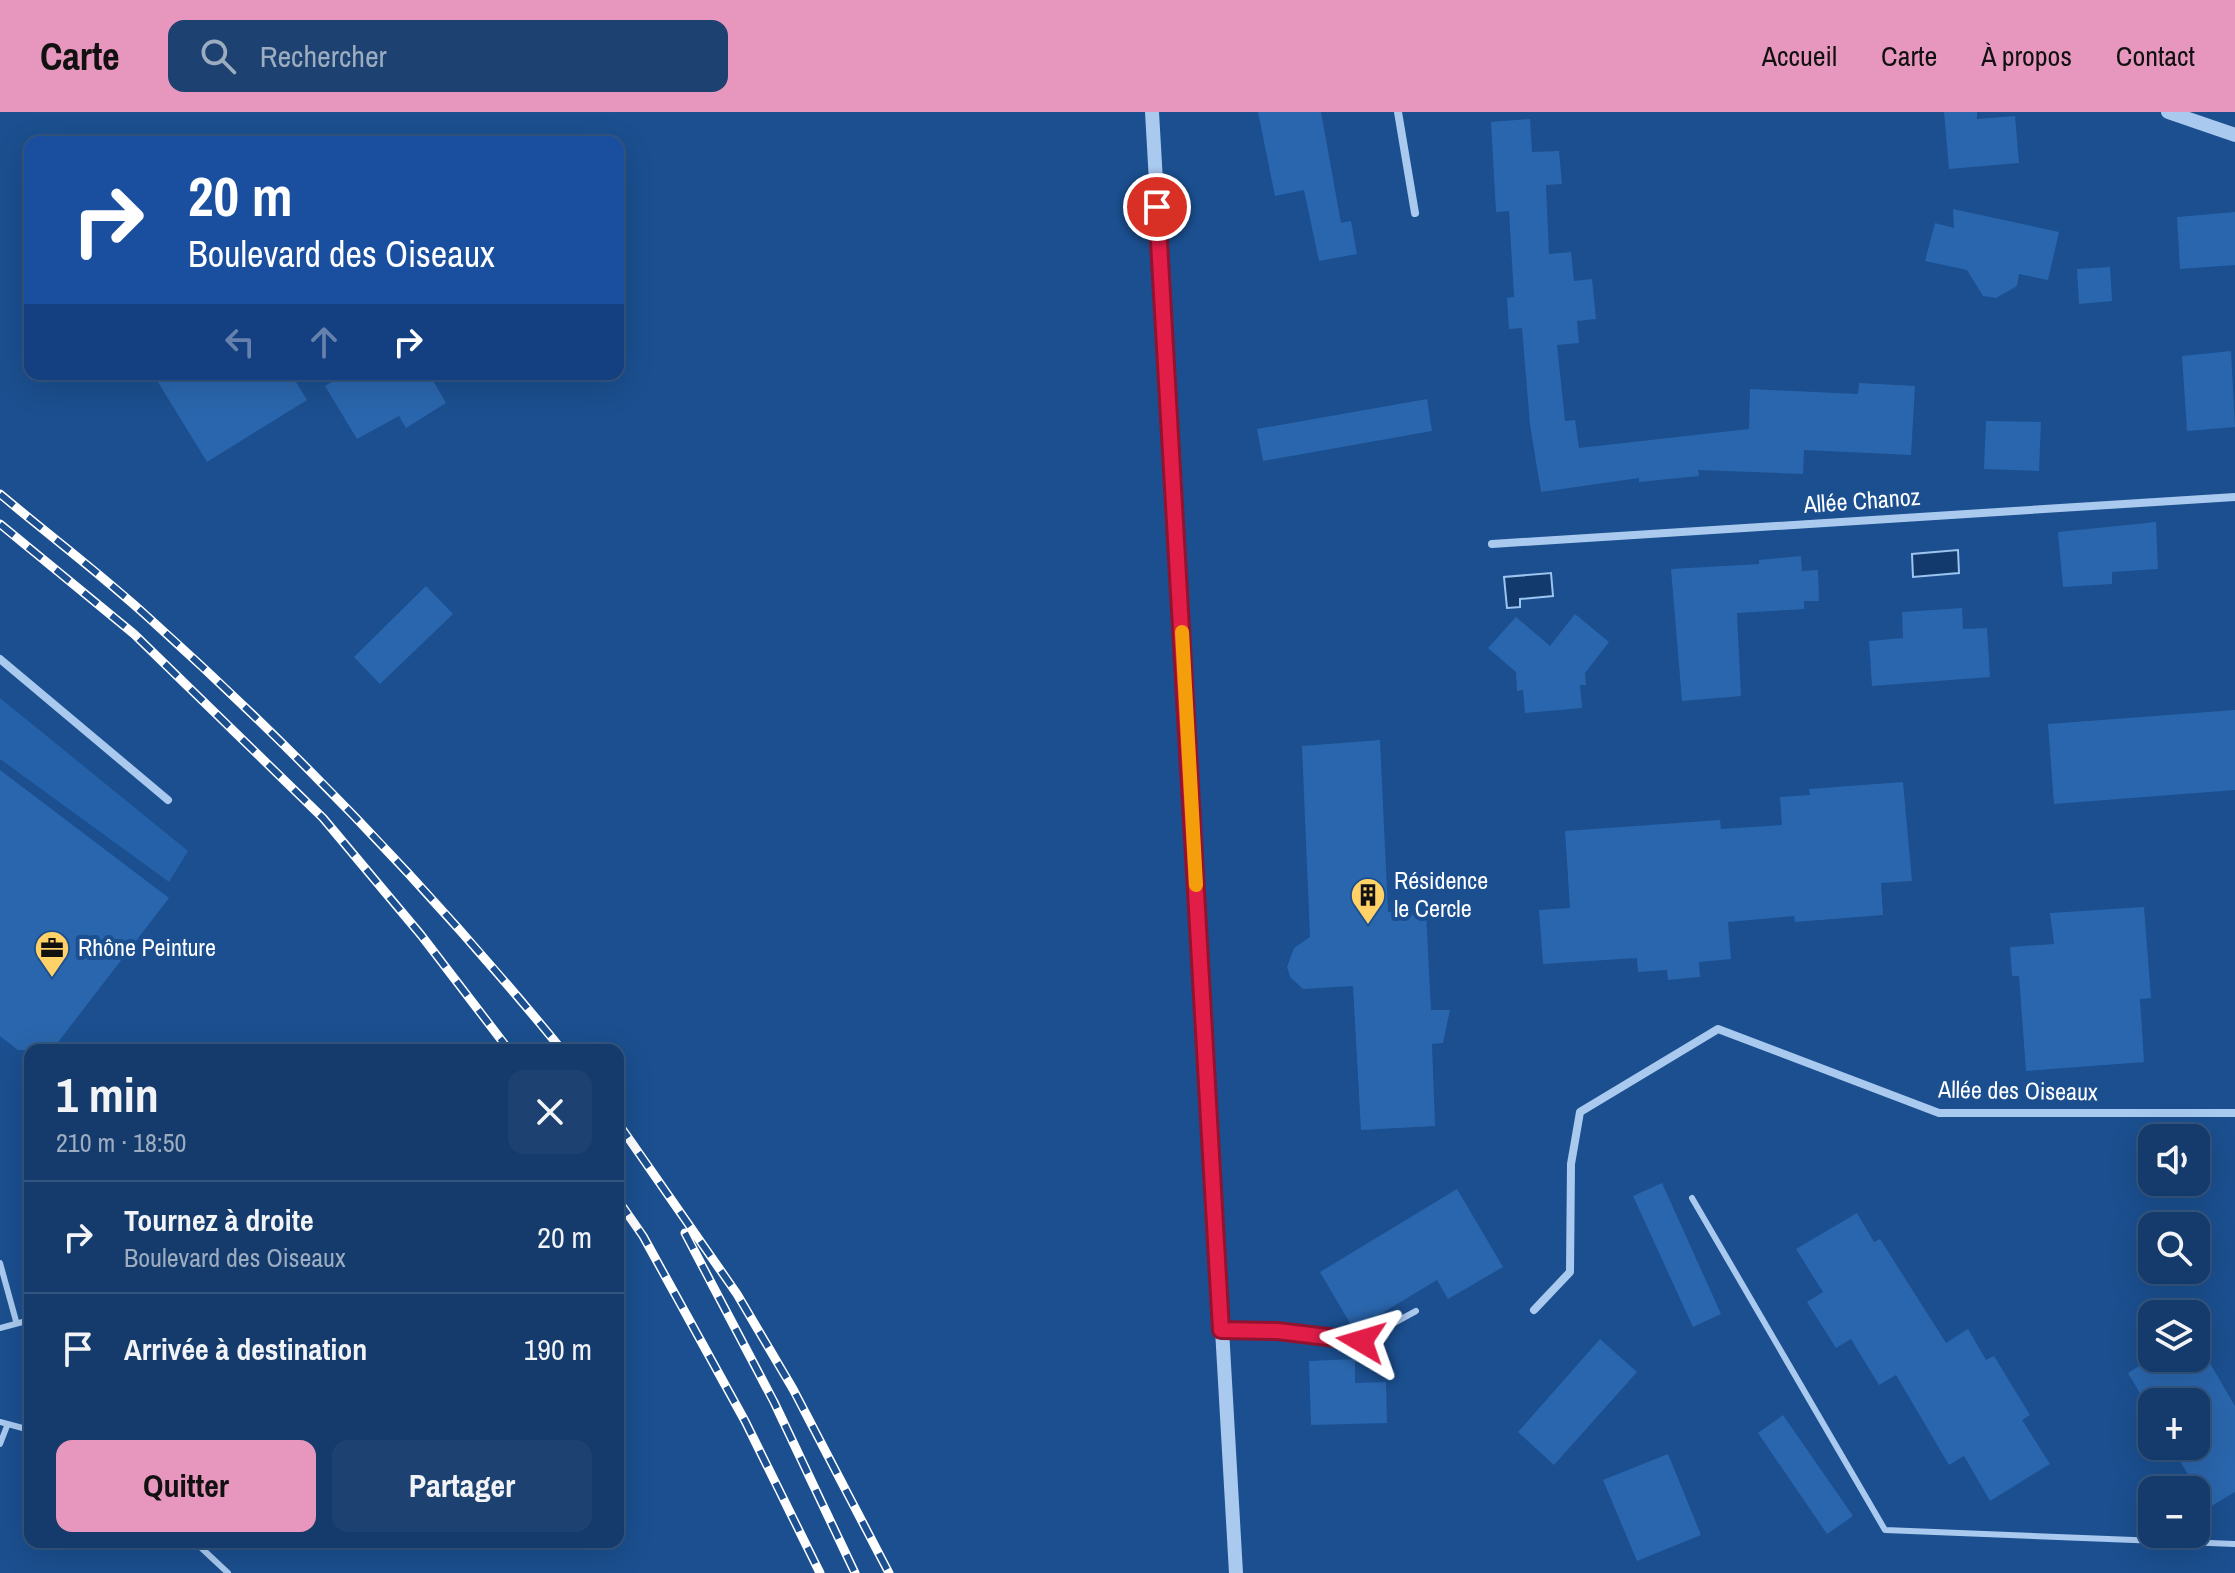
<!DOCTYPE html>
<html lang="fr">
<meta charset="utf-8">
<style>
:root{--surface:#143b6b;--page:#1d4271;--text:#f1f3f6;--muted:#9dadc1;--line:#33557e;--accent:#e797bd}
body{margin:0;font-family:"Archivo Narrow",sans-serif;background:var(--page);color:var(--text);height:100vh;display:flex;flex-direction:column;font-size:30px;white-space:nowrap}
*{box-sizing:border-box;margin:0}
p{font-size:26px;color:var(--muted)}
.icon{flex:none;width:44px;height:44px;fill:none;stroke:currentColor;stroke-width:2;stroke-linecap:round;stroke-linejoin:round}
.map{position:relative;flex:1;overflow:hidden}
.drawer{position:absolute;left:24px;top:932px;width:600px;height:504px;display:flex;flex-direction:column;background:var(--surface);border-radius:16px;box-shadow:0 8px 32px #0002,0 0 0 2px var(--line)}
.drawer>*{flex:none}
.top-card{position:absolute;left:24px;top:24px;width:600px;height:244px;border-radius:16px;box-shadow:0 8px 32px #0002,0 0 0 2px var(--line);background:#1a4fa0;color:#fff;overflow:hidden}
.buttons{position:absolute;left:2138px;top:1012px;display:grid;gap:16px}
.buttons a{display:grid;place-items:center;width:72px;height:72px;border-radius:16px;background:var(--surface);box-shadow:0 8px 32px #0002,0 0 0 2px var(--line);font-size:40px}
.pin{position:absolute;display:grid;place-items:center;width:68px;height:68px;color:#fff;margin:-34px;border:4px solid #fff;border-radius:50%;box-shadow:0 2px 8px #0007}
.me{position:absolute;width:88px;margin:-44px;rotate:277deg;stroke-linejoin:round;filter:drop-shadow(0 0 6px #0008)}
.turn{display:flex;align-items:center;gap:28px;height:168px;padding:0 32px;font-size:36px}
.turn .icon{width:104px;height:104px;stroke-width:2.5}
.turn b{display:block;font-size:56px;line-height:68px}
.lanes{display:flex;align-items:center;height:76px;padding:0 32px;background:#0003;justify-content:center;gap:40px;direction:ltr}
.lanes .off{opacity:.35}
.round{display:grid;place-items:center;flex:none;width:84px;height:84px;border-radius:16px;background:var(--page)}
.summary{display:flex;align-items:center;justify-content:space-between;height:136px;padding:0 32px}
h1{font-size:48px;font-weight:800;line-height:60px}
.action{display:flex;gap:16px;margin-top:auto;padding:16px 32px}
.action a{flex:1;height:92px;border-radius:16px;background:var(--accent);color:#111;font-size:32px;font-weight:800;line-height:92px;text-align:center}
.action a+a{background:var(--page);color:var(--text)}
ul{padding:0;list-style:none}
li{display:flex;align-items:center;gap:24px;height:112px;padding:0 32px;border-top:2px solid var(--line)}
li div{flex:1}
li b{display:block;font-size:30px}
li em{font-style:normal}
header{display:flex;align-items:center;gap:48px;box-sizing:border-box;height:112px;padding:0 40px;background:var(--accent);color:#111}
header strong{font-size:38px}
nav{display:flex;gap:44px;margin-inline-start:auto;font-size:28px}
.search{width:560px;height:72px;background:var(--page);display:flex;align-items:center;gap:20px;box-sizing:border-box;padding:0 28px;border-radius:16px;color:var(--muted);font-size:30px}
.map>svg:first-child{display:block}
.green{fill:#2461a8}
.water{fill:#123a6d;stroke:#9cc4f0;stroke-width:2}
.building{fill:#2a66ad}
.lines{fill:none;stroke-linecap:round;stroke-linejoin:round}
.service{stroke:#a9c9ee;stroke-width:6}
.minor{stroke:#a9c9ee;stroke-width:8}
.tertiary{stroke:#a9c9ee;stroke-width:14}
.rail-casing{stroke:#fff;stroke-width:9}
.rail{stroke:#1b4f8f;stroke-width:6;stroke-dasharray:18;stroke-linecap:butt}
.route-casing{stroke:#92132f;stroke-width:20}
.route{stroke:#e11d48;stroke-width:14}
.slow{stroke:#f59e0b;stroke-width:14}
.labels{text-anchor:middle;stroke-width:8;stroke-linejoin:round;paint-order:stroke}
.street-label{font-size:24px;fill:#fff;stroke:#1b4f8f}
.poi-label{font-size:24px;fill:#fff;stroke:#1b4f8f;text-anchor:start}
</style>
<header>
<strong>Carte</strong>
<div class="search"><svg class="icon" aria-label="search" viewBox="0 0 24 24"><circle cx="10" cy="10" r="6"/><path d="M15 15l6 6"/></svg>Rechercher</div>
<nav><a>Accueil</a><a>Carte</a><a>À propos</a><a>Contact</a></nav>
</header>
<div class="map">
<svg width="2235" height="1461" viewBox="0 0 2235 1461">
<rect width="100%" height="100%" fill="#1b4f8f"/>
<path class="green" d="M 0,586 L 188,739 L 169,770 L 0,647 Z"/>
<path class="water" d="M 1958,438 L 1959,461 L 1913,465 L 1912,442 Z
M 1551,461 L 1553,484 L 1520,487 L 1520,495 L 1507,496 L 1504,465 Z"/>
<path class="building" d="M 1258,0 L 1321,0 L 1341,111 L 1351,109 L 1357,142 L 1319,149 L 1304,78 L 1275,84 Z
M 1944,0 L 1977,0 L 1977,7 L 2015,4 L 2019,51 L 1949,57 Z
M 1530,7 L 1532,40 L 1559,39 L 1562,72 L 1546,73 L 1549,142 L 1571,140 L 1574,169 L 1592,167 L 1596,207 L 1577,209 L 1579,231 L 1557,233 L 1565,309 L 1575,308 L 1579,336 L 1749,317 L 1750,277 L 1858,282 L 1859,271 L 1915,274 L 1911,343 L 1804,338 L 1803,362 L 1698,358 L 1699,364 L 1639,370 L 1639,366 L 1541,380 L 1530,313 L 1522,216 L 1509,217 L 1507,186 L 1514,185 L 1509,99 L 1496,100 L 1491,10 Z
M 1953,97 L 2059,120 L 2048,168 L 2019,162 L 2017,174 L 1996,186 L 1983,184 L 1967,158 L 1925,149 L 1935,111 L 1954,116 Z
M 2235,100 L 2235,153 L 2180,157 L 2177,105 Z
M 2110,155 L 2112,189 L 2079,192 L 2077,157 Z
M 2231,239 L 2235,315 L 2187,319 L 2182,244 Z
M 153,262 L 291,262 L 307,288 L 207,350 Z
M 345,262 L 429,262 L 446,291 L 406,316 L 399,304 L 357,327 L 325,274 Z
M 1427,287 L 1432,319 L 1263,349 L 1257,317 Z
M 1986,309 L 2041,310 L 2039,359 L 1984,357 Z
M 2156,410 L 2158,457 L 2112,460 L 2112,472 L 2063,475 L 2058,420 Z
M 1801,444 L 1802,459 L 1818,458 L 1819,489 L 1804,489 L 1804,497 L 1737,501 L 1741,584 L 1682,589 L 1671,457 L 1759,452 L 1759,448 Z
M 426,474 L 453,502 L 380,572 L 354,545 Z
M 1962,496 L 1963,517 L 1987,516 L 1990,565 L 1872,574 L 1869,529 L 1903,526 L 1902,500 Z
M 1575,502 L 1609,530 L 1585,561 L 1586,573 L 1580,573 L 1582,596 L 1525,601 L 1523,578 L 1517,579 L 1516,560 L 1488,536 L 1516,505 L 1550,534 Z
M 2235,598 L 2235,678 L 2054,692 L 2048,612 Z
M 1380,628 L 1388,800 L 1426,800 L 1431,898 L 1450,898 L 1443,931 L 1432,932 L 1435,1014 L 1361,1018 L 1353,874 L 1303,877 L 1290,865 L 1287,855 L 1294,836 L 1310,825 L 1302,634 Z
M 0,658 L 169,786 L 52,938 L 18,938 L 0,924 Z
M 1903,670 L 1912,769 L 1881,771 L 1883,803 L 1795,810 L 1794,804 L 1728,810 L 1731,847 L 1699,850 L 1700,865 L 1668,868 L 1667,858 L 1638,860 L 1637,846 L 1543,852 L 1539,798 L 1570,796 L 1565,719 L 1720,708 L 1721,717 L 1782,713 L 1780,685 L 1810,683 L 1809,677 Z
M 2144,795 L 2151,886 L 2140,887 L 2144,950 L 2026,959 L 2019,864 L 2012,864 L 2010,835 L 2054,832 L 2050,801 Z
M 1662,1071 L 1721,1202 L 1693,1215 L 1633,1084 Z
M 1457,1077 L 1503,1155 L 1448,1187 L 1437,1168 L 1354,1218 L 1320,1160 Z
M 1857,1101 L 1874,1130 L 1880,1127 L 1946,1231 L 1968,1217 L 1986,1248 L 1994,1244 L 2030,1303 L 2022,1308 L 2050,1352 L 1990,1389 L 1964,1344 L 1949,1353 L 1896,1263 L 1879,1273 L 1851,1227 L 1836,1236 L 1807,1190 L 1823,1180 L 1796,1137 Z
M 1600,1227 L 1637,1260 L 1554,1353 L 1518,1320 Z
M 2152,1246 L 2207,1246 L 2235,1294 L 2235,1380 L 2208,1396 L 2171,1334 L 2196,1334 L 2196,1290 L 2152,1290 L 2152,1302 L 2128,1261 Z
M 1355,1247 L 1355,1271 L 1386,1270 L 1387,1311 L 1311,1313 L 1309,1249 Z
M 1783,1303 L 1853,1404 L 1827,1422 L 1758,1321 Z
M 1668,1342 L 1701,1423 L 1637,1449 L 1603,1368 Z"/>
<g class="lines">
<path class="service" d="M 1692,1086 L 1885,1418 L 2235,1432
M 0,1151 L 16,1209
M 0,1216 L 30,1208
M 1225,1218 L 1277,1219 L 1361,1229 L 1416,1199
M 0,1310 L 30,1318
M 0,1332 L 7,1314
M 195,1430 L 228,1461"/>
<path class="minor" d="M 1398,0 L 1415,101
M 1492,432 L 2235,385
M 0,547 L 168,688
M 1534,1198 L 1570,1160 L 1571,1052 L 1580,1000 L 1718,917 L 1939,1001 L 2235,1001"/>
<path class="tertiary" d="M 1152,0 L 1236,1461
M 2168,0 L 2235,23"/>
<g class="rail-casing">
<path id="rail" d="M 0,382 C 50,424 102,463 150,507 C 298,640 436,784 562,938
M 0,412 L 134,522 L 323,706 L 421,823 L 509,938
M 618,1011 L 737,1182 L 793,1277 L 889,1461
M 618,1088 L 643,1124 L 745,1309 L 820,1461
M 685,1121 L 774,1290 L 855,1461"/>
</g>
<use href="#rail" class="rail"/>
</g>
<g class="lines">
<g class="route-casing">
<path id="route" d="M 1157,95 L 1221,1218 L 1277,1219 L 1361,1229"/>
</g>
<use href="#route" class="route"/>
<path class="slow" d="M 1182,520 L 1196,773"/>
</g>
<defs>
<g id="building-pin" transform="scale(1.8)"><path d="M0 17L-7.5 6A9.5 9.5 0 1 1 7.5 6Z" fill="#ffd166" stroke="#1b4f8f"/><path d="M-4-6H4V6H1V3H-1V6H-4ZM-2.5-4.3h1.7v1.8h-1.7ZM.8-4.3h1.7v1.8H.8ZM-2.5-1h1.7V.8h-1.7ZM.8-1h1.7V.8H.8Z" fill="#111"/></g>
<g id="office-pin" transform="scale(1.8)"><path d="M0 17L-7.5 6A9.5 9.5 0 1 1 7.5 6Z" fill="#ffd166" stroke="#1b4f8f"/><path d="M-6-3h4V-5.5h4V-3h4V5H-6ZM-1-4.5V-3h2v-1.5ZM-6 0V1H6V0Z" fill="#111"/></g>
</defs>
<g fill-rule="evenodd">
<use href="#building-pin" x="1368" y="783"/>
<use href="#office-pin" x="52" y="836"/>
</g>
<g class="labels">
<g class="street-label">
<text transform="translate(1862 389) rotate(-4)" y="8">Allée Chanoz</text>
<text transform="translate(2018 979) rotate(1)" y="8">Allée des Oiseaux</text>
</g>
<g class="poi-label">
<text x="1394" y="777">Résidence<tspan x="1394" dy="28">le Cercle</tspan></text>
<text x="78" y="844">Rhône Peinture</text>
</g>
</g>
</svg>
<div class="buttons">
<a><svg class="icon" aria-label="sound" viewBox="0 0 24 24"><path d="M4 9h4l5-4v14l-5-4H4zM17 9q2 3 0 6"/></svg></a>
<a><svg class="icon" aria-label="search" viewBox="0 0 24 24"><circle cx="10" cy="10" r="6"/><path d="M15 15l6 6"/></svg></a>
<a><svg class="icon" aria-label="layers" viewBox="0 0 24 24"><path d="M12 4l9 5-9 5-9-5zM3 14l9 5 9-5"/></svg></a>
<a>+</a>
<a>−</a>
</div>
<div class="pin" style="left:1157px;top:95px;background:#d93025"><svg class="icon" aria-label="arrive" viewBox="0 0 24 24"><path d="M6 21V4h12l-3 4 3 4H6"/></svg></div>
<svg class="me" style="left:1361px;top:1229px" viewBox="-20 -20 40 40"><path d="M0-17L14 15 0 8-14 15z" fill="#e11d48" stroke="#fff" stroke-width="4"/></svg>
<div class="top-card">
<div class="turn"><svg class="icon" aria-label="right" viewBox="0 0 24 24"><path d="M7 20v-9h11M14 6l5 5-5 5"/></svg><div><b>20 m</b>Boulevard des Oiseaux</div></div>
<div class="lanes"><svg class="icon off" aria-label="left" viewBox="0 0 24 24"><path d="M17 20v-9H6M10 6l-5 5 5 5"/></svg><svg class="icon off" aria-label="ahead" viewBox="0 0 24 24"><path d="M12 20V5M6 11l6-6 6 6"/></svg><svg class="icon" aria-label="right" viewBox="0 0 24 24"><path d="M7 20v-9h11M14 6l5 5-5 5"/></svg></div>
</div>
<section class="drawer">
<div class="summary"><div><h1>1 min</h1><p>210 m · 18:50</p></div><a class="round"><svg class="icon" aria-label="close" viewBox="0 0 24 24"><path d="M6 6l12 12M18 6L6 18"/></svg></a></div>
<ul>
<li><svg class="icon" aria-label="right" viewBox="0 0 24 24"><path d="M7 20v-9h11M14 6l5 5-5 5"/></svg><div><b>Tournez à droite</b><p>Boulevard des Oiseaux</p></div><em>20 m</em></li>
<li><svg class="icon" aria-label="arrive" viewBox="0 0 24 24"><path d="M6 21V4h12l-3 4 3 4H6"/></svg><div><b>Arrivée à destination</b></div><em>190 m</em></li>
</ul>
<div class="action"><a>Quitter</a><a>Partager</a></div>
</section>
</div>
